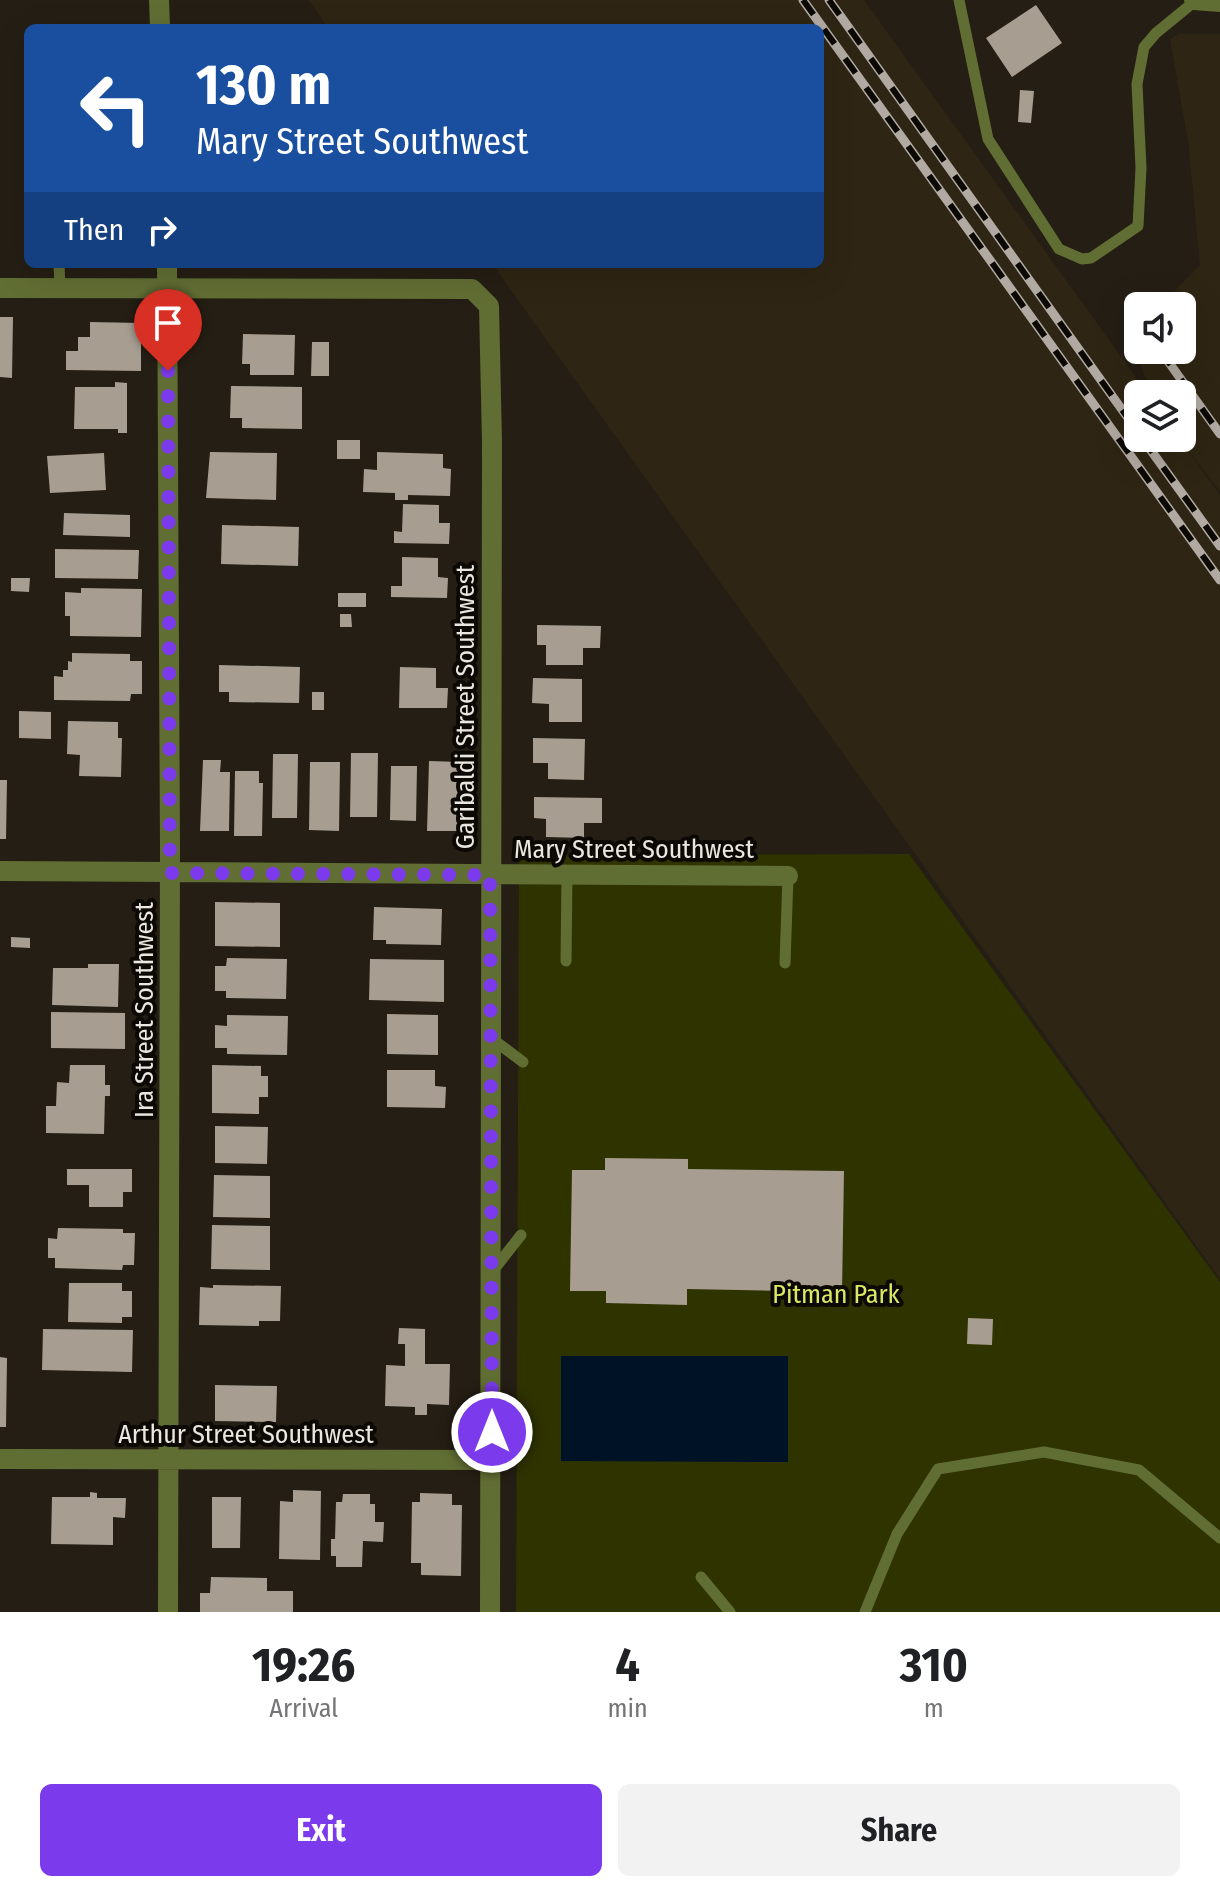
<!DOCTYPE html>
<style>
:root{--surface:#fff;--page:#f2f2f2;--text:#202124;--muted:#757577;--accent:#7c3aed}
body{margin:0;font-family:"Fira Sans Condensed",sans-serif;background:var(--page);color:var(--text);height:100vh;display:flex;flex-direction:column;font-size:30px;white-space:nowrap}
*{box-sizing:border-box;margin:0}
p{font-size:26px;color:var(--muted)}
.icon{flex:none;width:44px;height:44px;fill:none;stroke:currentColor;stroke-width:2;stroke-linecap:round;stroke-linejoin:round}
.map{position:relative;height:1612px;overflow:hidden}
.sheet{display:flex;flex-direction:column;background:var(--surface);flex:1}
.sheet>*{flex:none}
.banner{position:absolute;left:24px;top:24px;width:800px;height:244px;border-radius:12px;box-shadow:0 8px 32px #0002;background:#1a4fa0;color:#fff;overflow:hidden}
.buttons{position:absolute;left:1124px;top:292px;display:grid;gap:16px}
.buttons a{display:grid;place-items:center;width:72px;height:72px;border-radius:12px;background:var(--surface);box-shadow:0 8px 32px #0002;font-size:40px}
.pin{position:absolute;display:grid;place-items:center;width:68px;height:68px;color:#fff;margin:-82px -34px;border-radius:50% 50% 50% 0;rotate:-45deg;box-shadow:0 0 8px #0007}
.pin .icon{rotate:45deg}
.me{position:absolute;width:88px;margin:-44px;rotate:0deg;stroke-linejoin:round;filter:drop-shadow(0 0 6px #0008)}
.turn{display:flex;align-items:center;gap:28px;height:168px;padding:0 40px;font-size:36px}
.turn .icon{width:104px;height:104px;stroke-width:2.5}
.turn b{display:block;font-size:56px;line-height:68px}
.then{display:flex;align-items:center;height:76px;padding:0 40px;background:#0003;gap:16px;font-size:30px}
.eta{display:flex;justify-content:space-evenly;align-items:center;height:136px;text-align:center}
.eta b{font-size:48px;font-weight:700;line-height:56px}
.primary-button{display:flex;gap:16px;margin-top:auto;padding:16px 40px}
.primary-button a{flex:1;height:92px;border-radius:12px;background:var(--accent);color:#fff;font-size:32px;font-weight:700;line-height:92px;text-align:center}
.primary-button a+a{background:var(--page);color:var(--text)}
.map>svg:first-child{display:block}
.built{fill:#2f2514}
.green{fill:#2f3300}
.water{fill:#001226}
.building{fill:#a79e91}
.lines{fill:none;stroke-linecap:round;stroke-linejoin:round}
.lane{stroke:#616e33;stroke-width:11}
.street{stroke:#616e33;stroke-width:20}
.rail-casing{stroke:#b0aaa2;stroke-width:9}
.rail{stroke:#0c0905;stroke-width:6;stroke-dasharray:18;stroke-linecap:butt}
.route{stroke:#7c3aed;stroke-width:14;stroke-dasharray:0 25.2}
.labels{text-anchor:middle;stroke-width:8;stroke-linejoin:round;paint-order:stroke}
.street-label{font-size:26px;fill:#ebe6df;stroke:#0c0905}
.park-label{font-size:26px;fill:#dbe864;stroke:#0c0905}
</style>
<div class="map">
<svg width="1220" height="1612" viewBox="0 0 1220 1612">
<rect width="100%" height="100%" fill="#251e14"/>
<path class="built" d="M 309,0 L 864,0 L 1148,394 L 1138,394 L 1138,438 L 1182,438 L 1182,394 L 1152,394 L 1130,337 L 1138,329 L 1138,350 L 1182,350 L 1182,306 L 1160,306 L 1200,265 L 1188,141 L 1170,39 L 1179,34 L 1220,34 L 1220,491 L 1187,449 L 1220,495 L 1220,1279 L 492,264 L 820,264 L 820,28 L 328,28 Z"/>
<path class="green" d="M 909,854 L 1220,1282 L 1220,1612 L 516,1612 L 519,855 Z"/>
<path class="water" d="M 561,1356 L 788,1356 L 788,1462 L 561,1461 Z"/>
<path class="building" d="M 1036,5 L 1062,43 L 1012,77 L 986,38 Z
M 1020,90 L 1034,91 L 1031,123 L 1018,122 Z
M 0,317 L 13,317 L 12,378 L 0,377 Z
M 90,322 L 141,323 L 141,371 L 66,370 L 66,351 L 78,351 L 78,337 L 90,337 Z
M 243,334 L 295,335 L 294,375 L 250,375 L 250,364 L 242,364 Z
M 312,342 L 329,342 L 329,376 L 311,376 Z
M 115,382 L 127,383 L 127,433 L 118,433 L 118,429 L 74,429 L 75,387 L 115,387 Z
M 231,386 L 302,387 L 302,429 L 242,428 L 242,418 L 230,418 Z
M 337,440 L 360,440 L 360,459 L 337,459 Z
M 210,452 L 277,453 L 276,500 L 206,498 Z
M 377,452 L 443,454 L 443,468 L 451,469 L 450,496 L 408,495 L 408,500 L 395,500 L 395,493 L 363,492 L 364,469 L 377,470 Z
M 104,453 L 106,490 L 50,493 L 47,456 Z
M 403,504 L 439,505 L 439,523 L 450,523 L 449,544 L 394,543 L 394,531 L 402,532 Z
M 64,513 L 130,515 L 130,537 L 63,535 Z
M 222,525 L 299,527 L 298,566 L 221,564 Z
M 55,549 L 139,550 L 138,579 L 55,578 Z
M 402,557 L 438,558 L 438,577 L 448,578 L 447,598 L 391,597 L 391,586 L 402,586 Z
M 11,578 L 30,578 L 29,592 L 11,591 Z
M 81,588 L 142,589 L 141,637 L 70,636 L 70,616 L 65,616 L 65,592 L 81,593 Z
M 338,593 L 366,593 L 366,607 L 338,607 Z
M 340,614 L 351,614 L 352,627 L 340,627 Z
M 537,625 L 601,626 L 600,648 L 583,648 L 583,665 L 546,665 L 546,645 L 537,645 Z
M 72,653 L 130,654 L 130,661 L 142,661 L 142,694 L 131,694 L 130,701 L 54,700 L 54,676 L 63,677 L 63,670 L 68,670 L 68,661 L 72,662 Z
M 219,665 L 300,667 L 299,703 L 229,702 L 229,692 L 219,692 Z
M 400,667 L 436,668 L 436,688 L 448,688 L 447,708 L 399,708 Z
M 533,678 L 582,679 L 582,722 L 549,722 L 549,704 L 532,703 Z
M 312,692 L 324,692 L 324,710 L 312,710 Z
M 19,711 L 51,712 L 51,739 L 19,738 Z
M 68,721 L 118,722 L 118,738 L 122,738 L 121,777 L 79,776 L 80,755 L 67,754 Z
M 533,738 L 585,739 L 584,780 L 548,779 L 548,763 L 533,763 Z
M 351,753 L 378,753 L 377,817 L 350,817 Z
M 273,754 L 298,754 L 297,818 L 272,818 Z
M 203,760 L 221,760 L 220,772 L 230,772 L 229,831 L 200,831 Z
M 429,761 L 461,762 L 460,831 L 427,831 Z
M 310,762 L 340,762 L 339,831 L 309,830 Z
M 391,766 L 417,766 L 416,821 L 390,820 Z
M 235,771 L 259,771 L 259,783 L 263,783 L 262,836 L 234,836 Z
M 0,780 L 7,780 L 6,839 L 0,839 Z
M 534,797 L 602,798 L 602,823 L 584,823 L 584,838 L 546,837 L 546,819 L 534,818 Z
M 215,902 L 280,903 L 280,947 L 215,946 Z
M 374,907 L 442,909 L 441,945 L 386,944 L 386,940 L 373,940 Z
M 11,937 L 30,938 L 30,948 L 11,947 Z
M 227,958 L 287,959 L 286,999 L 226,998 L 226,991 L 215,991 L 215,966 L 226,966 Z
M 370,959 L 444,960 L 444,1002 L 369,1000 Z
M 88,964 L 119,964 L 118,1007 L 52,1005 L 53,968 L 88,968 Z
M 51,1012 L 125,1013 L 125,1049 L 51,1048 Z
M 387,1014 L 438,1015 L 438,1055 L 387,1054 Z
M 227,1015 L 288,1016 L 287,1055 L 227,1054 L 227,1048 L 215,1048 L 215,1025 L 227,1026 Z
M 70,1065 L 105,1065 L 105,1085 L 110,1085 L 110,1096 L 105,1096 L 104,1134 L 46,1133 L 46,1106 L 56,1106 L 57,1082 L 69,1083 Z
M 212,1065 L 261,1066 L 261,1076 L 268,1076 L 268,1097 L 259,1097 L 259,1114 L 212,1113 Z
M 387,1070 L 435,1070 L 435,1086 L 446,1087 L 445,1108 L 387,1107 Z
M 215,1126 L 268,1127 L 267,1164 L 215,1163 Z
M 605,1158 L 688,1159 L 688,1169 L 844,1171 L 842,1292 L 687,1289 L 687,1305 L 606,1303 L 606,1291 L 570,1291 L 572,1170 L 605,1170 Z
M 67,1169 L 132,1169 L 132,1192 L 123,1192 L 123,1207 L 89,1207 L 89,1185 L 67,1185 Z
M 214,1175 L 270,1176 L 270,1218 L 213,1217 Z
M 212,1225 L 270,1226 L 270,1270 L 211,1269 Z
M 58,1228 L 123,1229 L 123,1233 L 135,1233 L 134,1265 L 123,1265 L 122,1270 L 55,1268 L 55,1258 L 48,1258 L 48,1238 L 57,1239 Z
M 69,1283 L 122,1283 L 122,1291 L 132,1291 L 132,1317 L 122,1317 L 122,1323 L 68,1322 Z
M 213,1285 L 281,1286 L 280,1321 L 259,1321 L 259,1326 L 199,1325 L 200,1287 L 213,1288 Z
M 968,1318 L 993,1319 L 992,1345 L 967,1344 Z
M 399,1328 L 425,1329 L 425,1364 L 450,1364 L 449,1405 L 427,1404 L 427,1415 L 415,1415 L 415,1407 L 385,1406 L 386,1365 L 405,1366 L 405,1344 L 398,1344 Z
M 43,1329 L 133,1330 L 132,1372 L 42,1370 Z
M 0,1357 L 7,1358 L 6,1427 L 0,1427 Z
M 215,1385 L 277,1386 L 276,1422 L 215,1421 Z
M 293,1490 L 321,1491 L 320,1560 L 279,1559 L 280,1501 L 293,1502 Z
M 90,1492 L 97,1493 L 97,1498 L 126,1498 L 125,1518 L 113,1517 L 113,1545 L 51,1544 L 52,1497 L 90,1497 Z
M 420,1493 L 452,1494 L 452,1505 L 462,1505 L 461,1576 L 421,1575 L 421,1563 L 411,1563 L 412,1502 L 420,1502 Z
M 343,1494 L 370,1494 L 370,1504 L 375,1504 L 375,1522 L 384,1522 L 383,1542 L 363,1541 L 362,1567 L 336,1567 L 336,1556 L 331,1556 L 331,1539 L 335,1539 L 336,1502 L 342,1502 Z
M 212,1497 L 241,1497 L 240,1548 L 212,1548 Z
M 211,1577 L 267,1578 L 267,1591 L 293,1591 L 293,1612 L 200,1612 L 200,1593 L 210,1593 Z"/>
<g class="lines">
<path class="lane" d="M 959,0 L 988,139 L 1059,249 L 1082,259 L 1091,258 L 1138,226 L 1141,168 L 1137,84 L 1144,47 L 1156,33 L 1194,2
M 59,264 L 60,288
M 566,961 L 567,875
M 785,963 L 788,876
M 491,1038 L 523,1062
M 492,1272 L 521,1235
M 701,1577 L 730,1612
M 865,1612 L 897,1534 L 938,1469 L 1044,1452 L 1139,1470 L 1220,1538"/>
<path class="street" d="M 159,0 L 160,28
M 1194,0 L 1220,2
M 167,264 L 170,847 L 168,1612
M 0,288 L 472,289 L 489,306 L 492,443 L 490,1612
M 0,871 L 788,876
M 0,1459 L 492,1460"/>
<g class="rail-casing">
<path id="rail" d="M 803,0 L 1220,580
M 829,0 L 1138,432
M 1160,350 L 1220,434
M 1142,438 L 1220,546"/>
</g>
<use href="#rail" class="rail"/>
</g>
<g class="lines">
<path class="route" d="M 168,371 L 170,873 L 490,875 L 492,1432"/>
</g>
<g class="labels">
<g class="street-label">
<text transform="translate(465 707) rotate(-90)" y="9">Garibaldi Street Southwest</text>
<text x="634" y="858">Mary Street Southwest</text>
<text transform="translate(144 1010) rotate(-90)" y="9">Ira Street Southwest</text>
<text x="246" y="1443">Arthur Street Southwest</text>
</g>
<g class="park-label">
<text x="836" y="1303">Pitman Park</text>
</g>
</g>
</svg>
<div class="buttons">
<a><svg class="icon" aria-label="sound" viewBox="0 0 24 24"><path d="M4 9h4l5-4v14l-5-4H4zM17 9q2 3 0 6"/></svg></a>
<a><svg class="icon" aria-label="layers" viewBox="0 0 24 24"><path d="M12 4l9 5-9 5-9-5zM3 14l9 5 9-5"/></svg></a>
</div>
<div class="pin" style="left:168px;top:371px;background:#d93025"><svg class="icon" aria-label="arrive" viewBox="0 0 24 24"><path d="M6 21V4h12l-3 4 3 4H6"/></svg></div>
<svg class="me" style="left:492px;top:1432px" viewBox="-20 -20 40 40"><circle r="17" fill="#7c3aed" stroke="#fff" stroke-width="3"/><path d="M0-11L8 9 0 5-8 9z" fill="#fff"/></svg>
<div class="banner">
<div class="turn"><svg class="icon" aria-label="left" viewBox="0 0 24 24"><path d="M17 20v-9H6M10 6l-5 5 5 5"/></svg><div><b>130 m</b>Mary Street Southwest</div></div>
<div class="then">Then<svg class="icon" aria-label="right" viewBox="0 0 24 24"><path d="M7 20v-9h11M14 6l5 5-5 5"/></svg></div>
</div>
</div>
<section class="sheet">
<div class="eta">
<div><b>19:26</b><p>Arrival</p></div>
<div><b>4</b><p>min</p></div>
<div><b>310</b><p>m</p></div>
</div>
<div class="primary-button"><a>Exit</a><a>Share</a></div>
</section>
